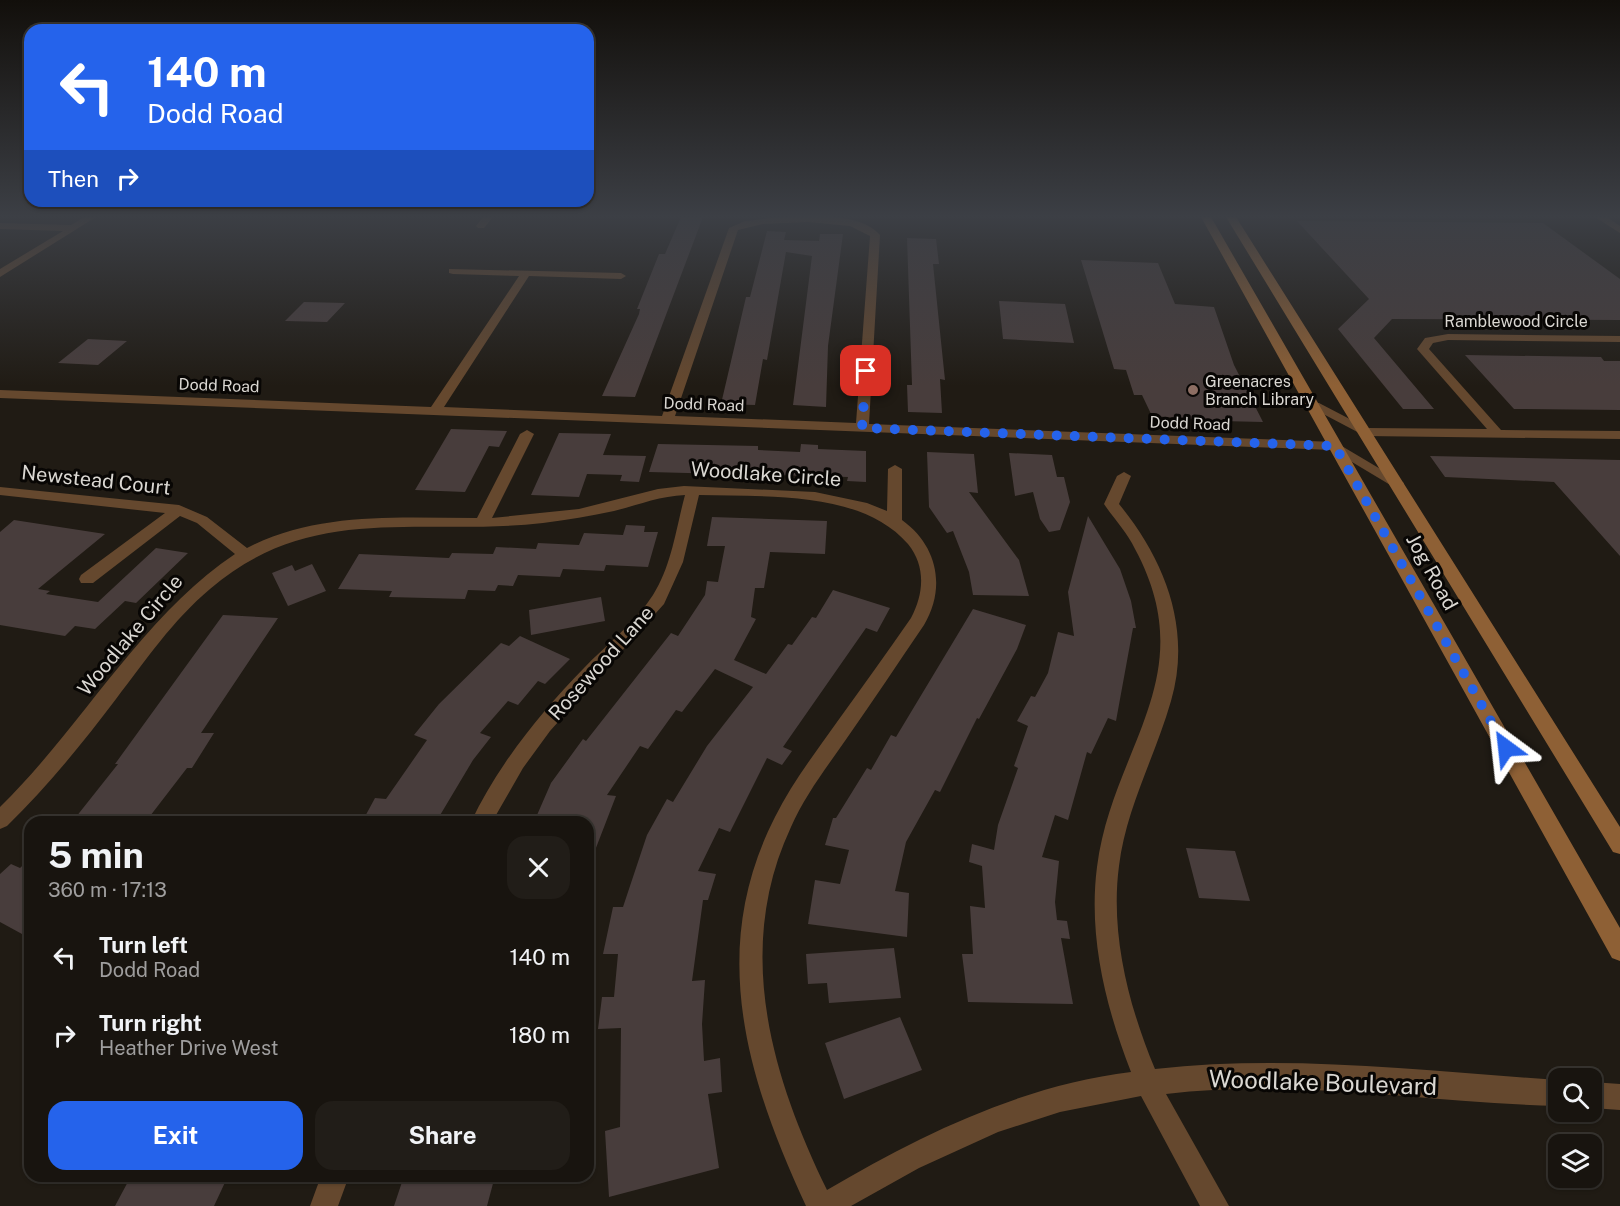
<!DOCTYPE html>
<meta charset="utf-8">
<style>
:root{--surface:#18140f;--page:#211d18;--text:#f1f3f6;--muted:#9f9e9e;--line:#36332f;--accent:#2563eb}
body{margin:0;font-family:"Public Sans",sans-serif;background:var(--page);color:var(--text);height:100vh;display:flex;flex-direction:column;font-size:22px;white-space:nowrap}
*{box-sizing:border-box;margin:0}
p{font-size:20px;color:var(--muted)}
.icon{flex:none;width:33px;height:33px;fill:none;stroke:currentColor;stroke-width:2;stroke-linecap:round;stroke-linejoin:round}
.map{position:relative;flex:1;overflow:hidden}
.sheet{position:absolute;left:24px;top:816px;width:570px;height:366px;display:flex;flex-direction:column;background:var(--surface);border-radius:18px;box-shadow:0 2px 4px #0004,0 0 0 2px var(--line)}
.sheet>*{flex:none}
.hud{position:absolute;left:24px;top:24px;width:570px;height:183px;border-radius:18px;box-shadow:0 2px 4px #0004,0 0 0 2px var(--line);background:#2563eb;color:#fff;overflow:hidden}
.controls{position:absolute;left:1548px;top:1068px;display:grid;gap:12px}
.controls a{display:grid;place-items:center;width:54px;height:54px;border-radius:12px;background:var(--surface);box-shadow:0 2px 4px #0004,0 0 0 2px var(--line);font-size:30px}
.pin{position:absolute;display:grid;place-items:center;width:51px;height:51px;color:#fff;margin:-26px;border-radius:12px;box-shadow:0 3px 9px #0006}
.me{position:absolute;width:66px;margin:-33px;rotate:330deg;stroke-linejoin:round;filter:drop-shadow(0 0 4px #0008)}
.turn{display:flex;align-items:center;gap:21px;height:126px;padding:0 24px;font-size:27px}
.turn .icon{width:78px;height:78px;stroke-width:2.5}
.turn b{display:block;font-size:42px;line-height:51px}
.then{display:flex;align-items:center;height:57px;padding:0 24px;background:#0003;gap:12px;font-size:22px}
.round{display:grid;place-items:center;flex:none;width:63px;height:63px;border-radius:18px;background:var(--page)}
.head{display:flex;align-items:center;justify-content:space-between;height:102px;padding:0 24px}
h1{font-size:36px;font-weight:700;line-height:45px}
.cta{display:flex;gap:12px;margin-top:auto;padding:12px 24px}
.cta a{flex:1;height:69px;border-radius:18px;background:var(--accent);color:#fff;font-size:24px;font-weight:700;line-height:69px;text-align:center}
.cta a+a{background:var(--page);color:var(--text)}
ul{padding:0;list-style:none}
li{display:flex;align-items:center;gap:18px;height:78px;padding:0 24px}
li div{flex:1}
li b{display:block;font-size:22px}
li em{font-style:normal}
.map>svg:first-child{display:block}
.building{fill:#483d3c}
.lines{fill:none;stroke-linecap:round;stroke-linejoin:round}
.minor{fill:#65482e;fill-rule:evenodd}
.secondary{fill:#8e6035;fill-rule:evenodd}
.route{stroke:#2563eb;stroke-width:10;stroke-dasharray:0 18}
.education-dot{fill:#8d6e63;stroke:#080604;stroke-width:2}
.labels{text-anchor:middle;stroke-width:6;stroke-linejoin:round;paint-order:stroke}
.far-street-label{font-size:16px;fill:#dad7d2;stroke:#080604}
.far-poi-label{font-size:16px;fill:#dad7d2;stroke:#080604;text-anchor:start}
.street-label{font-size:20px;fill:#dad7d2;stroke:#080604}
.near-street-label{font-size:24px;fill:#dad7d2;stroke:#080604}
</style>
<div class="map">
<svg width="1620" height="1206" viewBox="0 0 1620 1206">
<rect width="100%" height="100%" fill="#201b14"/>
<path class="building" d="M 681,217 L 703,217 L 635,397 L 602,396 L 639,314 L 640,309 L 637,309 L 659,254 L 665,254 Z
M 1297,221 L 1543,223 L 1620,279 L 1620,320 L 1392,319 L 1374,338 L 1434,409 L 1403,409 L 1338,329 L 1369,299 Z
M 767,231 L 786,232 L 784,240 L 819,241 L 820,234 L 843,234 L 828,346 L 826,407 L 793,405 L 812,256 L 786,252 L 767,360 L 763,359 L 755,405 L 721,404 L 746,297 L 750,297 Z
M 907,238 L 936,239 L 939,264 L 933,264 L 945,380 L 940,379 L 942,413 L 908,412 L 907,385 L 912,385 Z
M 1081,260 L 1158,263 L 1175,304 L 1214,307 L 1234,365 L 1263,422 L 1221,421 L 1223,425 L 1195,424 L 1193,419 L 1152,416 L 1142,395 L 1134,395 L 1126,370 L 1114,369 Z
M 999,301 L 1065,304 L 1074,343 L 1003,339 Z
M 304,302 L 345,303 L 327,322 L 285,321 Z
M 88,339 L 127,341 L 98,365 L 58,363 Z
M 1465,355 L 1601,357 L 1604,361 L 1620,361 L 1620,410 L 1514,409 Z
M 451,429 L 507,431 L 499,447 L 489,446 L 465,492 L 415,490 Z
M 559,433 L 611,434 L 603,455 L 646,456 L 639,482 L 620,481 L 622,475 L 587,474 L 579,497 L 531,495 Z
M 658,444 L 758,446 L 758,450 L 800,452 L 801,444 L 818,445 L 818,449 L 866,451 L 866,482 L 847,481 L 848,477 L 649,472 Z
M 927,452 L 974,454 L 978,493 L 969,492 L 1019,560 L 1029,596 L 973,595 L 969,572 L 953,531 L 947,533 L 929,507 Z
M 1009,453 L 1052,455 L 1057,477 L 1064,477 L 1070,502 L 1060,530 L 1049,532 L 1040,519 L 1033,492 L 1015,496 Z
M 1430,456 L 1620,460 L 1620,556 L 1554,482 L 1445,477 Z
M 1088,516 L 1120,569 L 1131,601 L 1136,628 L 1133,628 L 1116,721 L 1108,718 L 1091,754 L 1087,752 L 1068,820 L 1055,815 L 1042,857 L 1059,861 L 1055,902 L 1057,920 L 1067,921 L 1070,939 L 1061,938 L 1073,1004 L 968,1002 L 962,954 L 973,954 L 970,906 L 985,908 L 982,866 L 969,862 L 972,844 L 994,850 L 998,825 L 1018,768 L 1014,766 L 1028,726 L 1017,721 L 1031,696 L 1035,697 L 1048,673 L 1058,632 L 1074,636 L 1068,592 Z
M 712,517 L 827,521 L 825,554 L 770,552 L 764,588 L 755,588 L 751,617 L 756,619 L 734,660 L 766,674 L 788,644 L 792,645 L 812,617 L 816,618 L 833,590 L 890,608 L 877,632 L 866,628 L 783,747 L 792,751 L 782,765 L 767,758 L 730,832 L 719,828 L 698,871 L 716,874 L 708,900 L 703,900 L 692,981 L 705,980 L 702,1024 L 704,1061 L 720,1058 L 722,1092 L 708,1094 L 719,1168 L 609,1197 L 605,1131 L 620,1127 L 621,1028 L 598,1029 L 602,997 L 614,997 L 618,954 L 603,954 L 613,907 L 623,907 L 647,835 L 667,799 L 673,802 L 707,746 L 753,687 L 715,669 L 682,712 L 676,710 L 648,749 L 640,746 L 607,795 L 616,796 L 589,866 L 588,822 L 534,822 L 551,783 L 583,739 L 586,741 L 671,633 L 678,636 L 705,595 L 707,581 L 718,582 L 725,546 L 707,546 Z
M 14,520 L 105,534 L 38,589 L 50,591 L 46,594 L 98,602 L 156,548 L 188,553 L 136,603 L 125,601 L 95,629 L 75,626 L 65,636 L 0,625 L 0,532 Z
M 626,525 L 645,526 L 644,532 L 658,532 L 648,567 L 606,565 L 604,571 L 563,569 L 560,577 L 518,575 L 513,586 L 498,585 L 495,591 L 468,590 L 465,599 L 389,597 L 392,591 L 338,589 L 359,554 L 449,558 L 452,553 L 493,554 L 496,547 L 536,549 L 538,543 L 579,545 L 584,533 L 623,535 Z
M 312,564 L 326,591 L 288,606 L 272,573 L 292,565 L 295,571 Z
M 601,597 L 605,621 L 531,635 L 529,610 Z
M 973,609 L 1026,625 L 1017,649 L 979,719 L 977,718 L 940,792 L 935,790 L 906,842 L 895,891 L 909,893 L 907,937 L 808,924 L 815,880 L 840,884 L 849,850 L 825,845 L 833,818 L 836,818 L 867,768 L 871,770 L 891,735 L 896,737 Z
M 223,615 L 278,618 L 201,733 L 214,733 L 192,768 L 187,768 L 147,820 L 72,822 L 118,764 L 115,764 Z
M 520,636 L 570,659 L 545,684 L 538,681 L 518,705 L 508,701 L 480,733 L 491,737 L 473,760 L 436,822 L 362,822 L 375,798 L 386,799 L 427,740 L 414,735 L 439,704 L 501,643 L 509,646 Z
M 1186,848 L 1235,851 L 1250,901 L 1199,898 Z
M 30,858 L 30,926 L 22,934 L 0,922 L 0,874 L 11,864 L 20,868 Z
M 894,948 L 901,998 L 829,1003 L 827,983 L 808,984 L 806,954 Z
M 900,1017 L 922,1070 L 844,1099 L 825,1043 Z
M 131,1176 L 228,1176 L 214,1206 L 115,1206 Z
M 404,1176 L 495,1176 L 487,1206 L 394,1206 Z"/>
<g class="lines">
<path class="minor" d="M 84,217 L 96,217 L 0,277 L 0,269 L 63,231 L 0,229 L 0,223 L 71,225 Z
M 483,217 L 493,217 L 484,228 L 478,228 L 476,226 Z
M 781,217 C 810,217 858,211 880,235 L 869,424 L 1335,442 L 1404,483 L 1402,486 L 1392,486 L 1332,450 L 0,398 L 0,390 L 431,407 L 519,276 L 453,274 L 449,273 L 449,269 L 621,273 L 626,276 L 621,279 L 529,276 L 444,407 L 662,416 L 729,228 L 745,221 ZM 808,222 L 850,226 L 870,236 L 856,423 L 675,416 L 738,230 L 763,224 Z
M 1595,217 L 1607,217 L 1620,226 L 1620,233 Z
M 1448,334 L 1620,336 L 1620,342 L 1448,340 L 1433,343 L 1429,349 L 1501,430 L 1620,431 L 1620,439 L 1365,436 L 1308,406 L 1309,403 L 1319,403 L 1367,428 L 1487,429 L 1417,349 L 1425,338 Z
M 527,430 L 534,434 L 492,518 L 579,509 L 658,489 L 684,486 L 815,492 L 867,503 L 887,511 L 888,469 L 895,465 L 902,469 L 902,520 C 938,546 946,588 924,625 C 898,663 873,701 847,738 C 827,767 805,795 791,827 C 734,949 771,1075 827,1190 C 920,1135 1023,1085 1131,1072 C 1106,1008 1088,937 1097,867 C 1112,747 1204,677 1135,549 C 1127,532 1114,519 1104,504 L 1117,476 L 1124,472 L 1131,476 L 1119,504 C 1165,560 1192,629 1171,701 C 1155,757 1126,808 1119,866 C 1110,934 1129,1007 1155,1069 C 1289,1054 1425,1071 1558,1080 L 1558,1106 C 1428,1103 1297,1078 1166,1094 L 1229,1206 L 1200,1206 L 1141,1096 L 1060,1112 L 998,1132 L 919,1168 L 851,1206 L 806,1206 C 747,1079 707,950 775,817 C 792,783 815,753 837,722 C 862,687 887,653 911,618 C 924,594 926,566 908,544 C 861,490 766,497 699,495 L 683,562 L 664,604 L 550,731 L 523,768 L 492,822 L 471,822 C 498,765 540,713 584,668 C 607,644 635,623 653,595 C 672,565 676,528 685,495 C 660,496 638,505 614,511 C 591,516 567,520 543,523 C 422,537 312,501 210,589 C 173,620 145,661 116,699 C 82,744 47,787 7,826 L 0,829 L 0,807 C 81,728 142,616 235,554 L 197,523 L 180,516 L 93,583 L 81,583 L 79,579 L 81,575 L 165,513 L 0,495 L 0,487 L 179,505 L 207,517 L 247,548 C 319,511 399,518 477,518 L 520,434 Z
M 1592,1082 L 1620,1084 L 1620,1110 L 1592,1108 Z
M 321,1176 L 349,1176 L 338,1206 L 310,1206 Z"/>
<path class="secondary" d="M 1201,217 L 1211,217 L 1620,928 L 1620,961 L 1612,958 Z
M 1226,217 L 1236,217 L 1620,827 L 1620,854 L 1613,852 Z"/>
</g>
<linearGradient id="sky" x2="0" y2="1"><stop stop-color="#120f0b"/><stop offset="0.56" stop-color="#3c3f45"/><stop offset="1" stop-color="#3c3f45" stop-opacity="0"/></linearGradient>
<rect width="1620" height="386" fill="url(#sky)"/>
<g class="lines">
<path class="route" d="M 866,371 L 862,428 L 1335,446 L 1506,748"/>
</g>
<circle class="education-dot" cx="1193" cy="390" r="6"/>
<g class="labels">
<g class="far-street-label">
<text x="1516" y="327">Ramblewood Circle</text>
<text transform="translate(219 385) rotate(2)" y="6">Dodd Road</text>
<text transform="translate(704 404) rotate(2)" y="6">Dodd Road</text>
<text transform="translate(1190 423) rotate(2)" y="6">Dodd Road</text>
</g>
<g class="far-poi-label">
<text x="1205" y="387">Greenacres<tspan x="1205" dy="18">Branch Library</tspan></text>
</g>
<g class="street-label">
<text transform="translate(766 474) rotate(4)" y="7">Woodlake Circle</text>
<text transform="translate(96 480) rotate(6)" y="7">Newstead Court</text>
<text transform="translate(1432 572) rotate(61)" y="7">Jog Road</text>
<text transform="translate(130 635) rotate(-50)" y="7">Woodlake Circle</text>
<text transform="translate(601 663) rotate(-48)" y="7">Rosewood Lane</text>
</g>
<g class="near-street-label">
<text transform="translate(1323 1083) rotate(2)" y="8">Woodlake Boulevard</text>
</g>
</g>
</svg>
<div class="controls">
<a><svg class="icon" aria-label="search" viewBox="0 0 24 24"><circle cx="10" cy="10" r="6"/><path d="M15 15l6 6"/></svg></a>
<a><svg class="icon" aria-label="layers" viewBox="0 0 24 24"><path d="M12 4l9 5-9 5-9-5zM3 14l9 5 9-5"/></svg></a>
</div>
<div class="pin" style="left:866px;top:371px;background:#d93025"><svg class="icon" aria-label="arrive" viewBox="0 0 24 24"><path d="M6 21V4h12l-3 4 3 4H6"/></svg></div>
<svg class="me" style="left:1506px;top:748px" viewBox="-20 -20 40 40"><path d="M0-17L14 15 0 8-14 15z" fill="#2563eb" stroke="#fff" stroke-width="4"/></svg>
<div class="hud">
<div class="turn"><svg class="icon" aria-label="left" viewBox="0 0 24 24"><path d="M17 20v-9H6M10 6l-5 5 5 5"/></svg><div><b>140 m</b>Dodd Road</div></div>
<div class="then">Then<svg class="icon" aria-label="right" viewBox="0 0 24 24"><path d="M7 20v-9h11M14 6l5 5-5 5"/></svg></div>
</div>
<section class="sheet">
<div class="head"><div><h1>5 min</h1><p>360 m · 17:13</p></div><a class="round"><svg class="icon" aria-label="close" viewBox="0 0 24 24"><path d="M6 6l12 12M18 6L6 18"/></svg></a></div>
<ul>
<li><svg class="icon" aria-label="left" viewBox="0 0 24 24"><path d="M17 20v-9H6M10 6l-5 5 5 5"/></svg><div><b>Turn left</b><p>Dodd Road</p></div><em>140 m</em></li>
<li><svg class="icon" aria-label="right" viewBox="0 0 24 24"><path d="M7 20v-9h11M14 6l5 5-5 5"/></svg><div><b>Turn right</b><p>Heather Drive West</p></div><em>180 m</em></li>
</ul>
<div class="cta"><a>Exit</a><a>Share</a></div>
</section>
</div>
